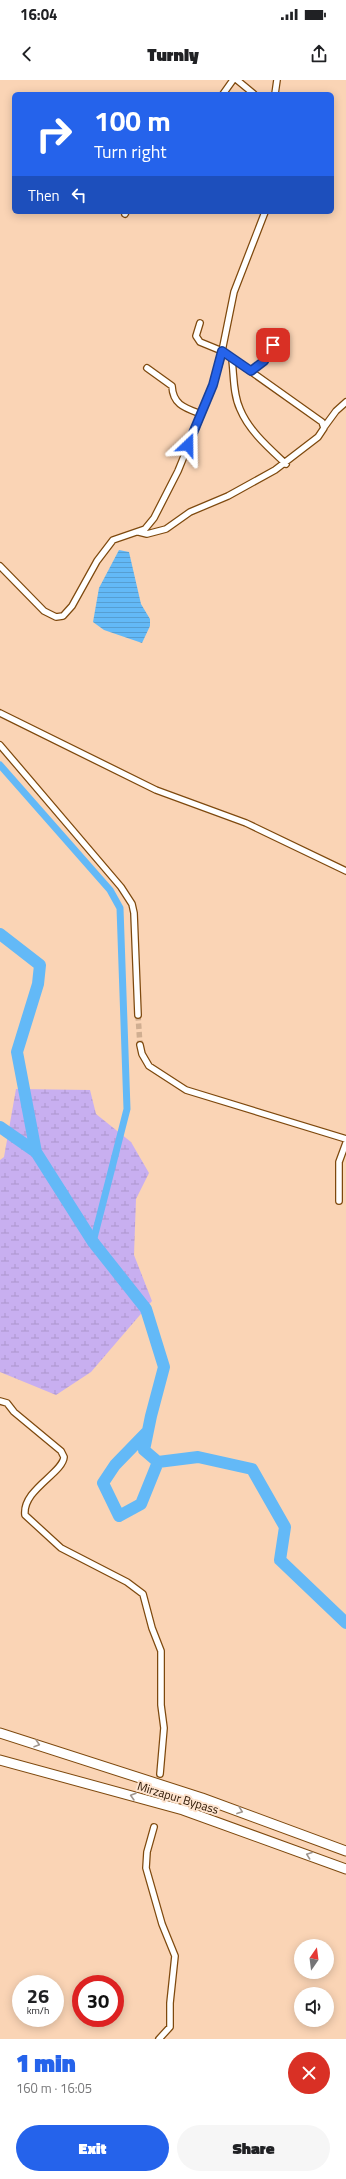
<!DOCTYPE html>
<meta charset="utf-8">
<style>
:root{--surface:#fff;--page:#f6f6f6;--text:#202124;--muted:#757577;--accent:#2563eb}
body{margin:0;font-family:"Titillium Web",sans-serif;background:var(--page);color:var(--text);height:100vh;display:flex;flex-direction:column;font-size:15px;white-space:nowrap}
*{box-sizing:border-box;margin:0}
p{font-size:13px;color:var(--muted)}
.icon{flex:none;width:22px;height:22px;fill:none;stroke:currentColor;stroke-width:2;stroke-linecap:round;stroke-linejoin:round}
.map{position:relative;height:1959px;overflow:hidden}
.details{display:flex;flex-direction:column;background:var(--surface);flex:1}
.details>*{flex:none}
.banner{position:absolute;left:12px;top:12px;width:322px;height:122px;border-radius:6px;box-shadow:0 2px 10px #0003;background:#2563eb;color:#fff;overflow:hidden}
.needle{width:26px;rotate:14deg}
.fabs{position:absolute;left:294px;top:1859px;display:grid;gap:8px}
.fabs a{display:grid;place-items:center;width:40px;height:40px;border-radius:50%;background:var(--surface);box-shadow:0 2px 10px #0003;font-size:20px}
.speed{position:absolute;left:12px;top:1895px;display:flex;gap:8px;font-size:20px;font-weight:700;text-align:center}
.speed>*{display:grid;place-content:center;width:52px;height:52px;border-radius:50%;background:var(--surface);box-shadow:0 2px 10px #0003;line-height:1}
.speed small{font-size:10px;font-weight:400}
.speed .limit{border:6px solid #d22;background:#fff;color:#111}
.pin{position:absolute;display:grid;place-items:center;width:34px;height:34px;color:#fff;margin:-17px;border-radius:8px;box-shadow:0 2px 6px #0006}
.me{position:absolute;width:44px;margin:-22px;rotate:23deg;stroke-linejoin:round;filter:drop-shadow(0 0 3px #0008)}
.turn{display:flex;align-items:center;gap:14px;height:84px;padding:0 16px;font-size:18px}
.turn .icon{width:52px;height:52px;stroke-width:2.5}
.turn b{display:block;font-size:28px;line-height:34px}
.then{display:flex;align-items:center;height:38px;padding:0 16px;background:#0003;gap:8px;font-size:15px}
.round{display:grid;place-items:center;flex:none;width:42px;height:42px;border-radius:21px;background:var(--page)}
.headline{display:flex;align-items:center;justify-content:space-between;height:68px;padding:0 16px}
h1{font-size:24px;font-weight:800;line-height:30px;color:var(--accent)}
.action{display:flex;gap:8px;margin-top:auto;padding:8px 16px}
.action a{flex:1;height:46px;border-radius:24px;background:var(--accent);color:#fff;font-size:16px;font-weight:800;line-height:46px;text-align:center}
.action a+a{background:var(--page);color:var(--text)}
.status{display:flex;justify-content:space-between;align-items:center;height:28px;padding:0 20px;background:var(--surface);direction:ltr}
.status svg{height:11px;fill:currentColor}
header{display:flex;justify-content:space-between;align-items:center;height:52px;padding:0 16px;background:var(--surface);font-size:18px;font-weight:800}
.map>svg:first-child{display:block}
.wetland{fill:url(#wetland-marsh)}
.water{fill:url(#water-rules)}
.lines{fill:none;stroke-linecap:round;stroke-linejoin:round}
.canal{stroke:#63b9f7;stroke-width:7}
.river{stroke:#63b9f7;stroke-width:12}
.minor-tunnel{stroke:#d0ae91;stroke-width:5.5;stroke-dasharray:5.5 3;stroke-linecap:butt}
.minor-casing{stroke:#7e490e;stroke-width:8}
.trunk-casing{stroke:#7e490e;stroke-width:11}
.minor{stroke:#fff;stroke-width:5.5}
.trunk{stroke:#fff;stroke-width:9}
.oneway{stroke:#9f958d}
.route-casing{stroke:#184099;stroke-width:10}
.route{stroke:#2563eb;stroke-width:7}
.labels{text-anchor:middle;stroke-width:4;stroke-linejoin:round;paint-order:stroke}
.street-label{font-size:12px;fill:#2a1401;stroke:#fee4cf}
</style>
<div class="status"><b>16:04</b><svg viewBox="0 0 49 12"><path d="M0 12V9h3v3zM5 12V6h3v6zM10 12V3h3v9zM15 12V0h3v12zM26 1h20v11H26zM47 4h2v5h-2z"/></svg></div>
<header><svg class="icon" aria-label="back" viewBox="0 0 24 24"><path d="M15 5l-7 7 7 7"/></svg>Turnly<svg class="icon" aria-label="share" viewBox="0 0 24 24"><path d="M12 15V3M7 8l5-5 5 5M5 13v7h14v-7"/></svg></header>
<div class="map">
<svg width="346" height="1959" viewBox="0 0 346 1959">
<defs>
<pattern id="wetland-marsh" width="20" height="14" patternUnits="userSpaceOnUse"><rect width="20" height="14" fill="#c8aff0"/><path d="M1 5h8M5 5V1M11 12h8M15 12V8" fill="none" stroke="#ac96cc"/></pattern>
<pattern id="water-rules" width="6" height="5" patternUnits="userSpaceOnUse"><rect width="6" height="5" fill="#63b9f7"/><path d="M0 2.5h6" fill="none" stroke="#569ed2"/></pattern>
</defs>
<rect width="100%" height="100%" fill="#fad4b5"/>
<path class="wetland" d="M 16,1009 L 90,1010 L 96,1034 L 131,1062 L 149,1093 L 136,1119 L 134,1175 L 152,1221 L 91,1292 L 56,1315 L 0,1292 L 0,1080 L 4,1077 Z"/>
<path class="water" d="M 119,470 L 129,472 L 141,524 L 150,539 L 150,546 L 142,563 L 104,550 L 93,542 L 99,508 Z"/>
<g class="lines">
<path class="canal" d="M 0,685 L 110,810 L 120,828 L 127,1029 L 93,1162"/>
<path class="river" d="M 0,854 L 40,885 L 38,904 L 17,972 L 36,1072
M 0,1047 L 36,1072 L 93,1162 L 146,1229 L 164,1287 L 151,1336 L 144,1370 L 158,1382 L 198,1377 L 252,1389 L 285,1447 L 280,1480 L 346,1543
M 148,1351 L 115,1385 L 103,1403 L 119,1436 L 141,1424 L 158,1382"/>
<path class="minor-tunnel" d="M 138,935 L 140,965"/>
<g class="minor-casing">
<path id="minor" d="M 237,0 L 254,14
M 223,14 L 233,0
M 275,14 L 277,0
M 125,134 L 126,132
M 232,280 C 234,296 233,314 240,329 C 249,351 269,368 286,384
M 147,288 L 172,306 C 173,325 185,328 201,334
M 251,291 L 264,281 L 277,254
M 325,346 L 336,331 L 346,322
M 139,452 L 147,454 L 166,449 L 190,432 L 228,416 L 275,390 L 318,357 L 324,348 L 322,342 L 222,271 L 200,262 L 196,256 L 200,243
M 0,486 L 44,531 L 56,537 L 63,536 L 72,526 L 97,481 L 113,460 L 145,449 L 154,438 L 178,391 L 213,305 L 220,281 L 234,212 L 265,132
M 0,633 L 156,710 L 246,743 L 346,791
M 0,665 L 121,807 L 132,824 L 134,833 L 138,935
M 140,965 L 142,974 L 149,986 L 186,1010 L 346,1059
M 339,1121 L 339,1082 L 346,1063
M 0,1321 L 7,1323 L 14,1332 L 61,1371 L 64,1377 C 63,1393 22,1410 25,1435 L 61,1468 L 127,1502 L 143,1514 L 152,1548 L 161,1571 L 161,1625 L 164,1648 L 160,1694
M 154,1747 L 147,1772 L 146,1788 L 162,1844 L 175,1876 L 170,1923 L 170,1947 L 159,1959"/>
</g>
<g class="trunk-casing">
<path id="trunk" d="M 0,1653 L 202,1718 L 346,1771
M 0,1680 L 183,1730 L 346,1789"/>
</g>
<use href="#minor" class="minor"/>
<use href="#trunk" class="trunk"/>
</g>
<defs><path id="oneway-chevron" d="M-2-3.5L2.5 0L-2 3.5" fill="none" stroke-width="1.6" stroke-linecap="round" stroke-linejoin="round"/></defs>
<g class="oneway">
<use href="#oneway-chevron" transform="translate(37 1664) rotate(18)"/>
<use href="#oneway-chevron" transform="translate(133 1716) rotate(-164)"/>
<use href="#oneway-chevron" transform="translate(240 1731) rotate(20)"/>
<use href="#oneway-chevron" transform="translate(309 1775) rotate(-160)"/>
</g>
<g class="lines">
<g class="route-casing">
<path id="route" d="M 188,365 L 213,305 L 222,271 L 251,291 L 264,281 L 273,265"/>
</g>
<use href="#route" class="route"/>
</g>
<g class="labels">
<g class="street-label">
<text transform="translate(178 1718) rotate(17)" y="4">Mirzapur Bypass</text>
</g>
</g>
</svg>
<div class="fabs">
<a><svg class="needle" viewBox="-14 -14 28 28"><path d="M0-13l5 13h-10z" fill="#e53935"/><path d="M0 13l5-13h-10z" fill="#757577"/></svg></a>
<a><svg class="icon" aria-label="sound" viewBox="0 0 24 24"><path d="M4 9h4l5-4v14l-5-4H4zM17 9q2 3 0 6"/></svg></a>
</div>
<div class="speed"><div>26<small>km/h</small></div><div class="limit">30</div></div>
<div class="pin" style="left:273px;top:265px;background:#d93025"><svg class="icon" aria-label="arrive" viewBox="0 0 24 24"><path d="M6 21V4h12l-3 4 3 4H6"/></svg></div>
<svg class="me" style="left:188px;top:365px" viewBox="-20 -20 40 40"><path d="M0-17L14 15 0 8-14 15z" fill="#2563eb" stroke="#fff" stroke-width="4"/></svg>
<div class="banner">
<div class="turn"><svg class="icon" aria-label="right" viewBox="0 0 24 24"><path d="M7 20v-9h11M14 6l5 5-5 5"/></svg><div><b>100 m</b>Turn right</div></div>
<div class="then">Then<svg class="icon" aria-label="left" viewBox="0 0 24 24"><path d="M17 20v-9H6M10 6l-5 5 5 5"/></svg></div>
</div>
</div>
<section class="details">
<div class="headline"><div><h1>1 min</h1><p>160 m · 16:05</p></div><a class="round" style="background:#d93025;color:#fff"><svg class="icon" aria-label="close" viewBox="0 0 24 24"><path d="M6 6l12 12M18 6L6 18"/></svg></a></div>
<div class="action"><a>Exit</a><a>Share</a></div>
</section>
